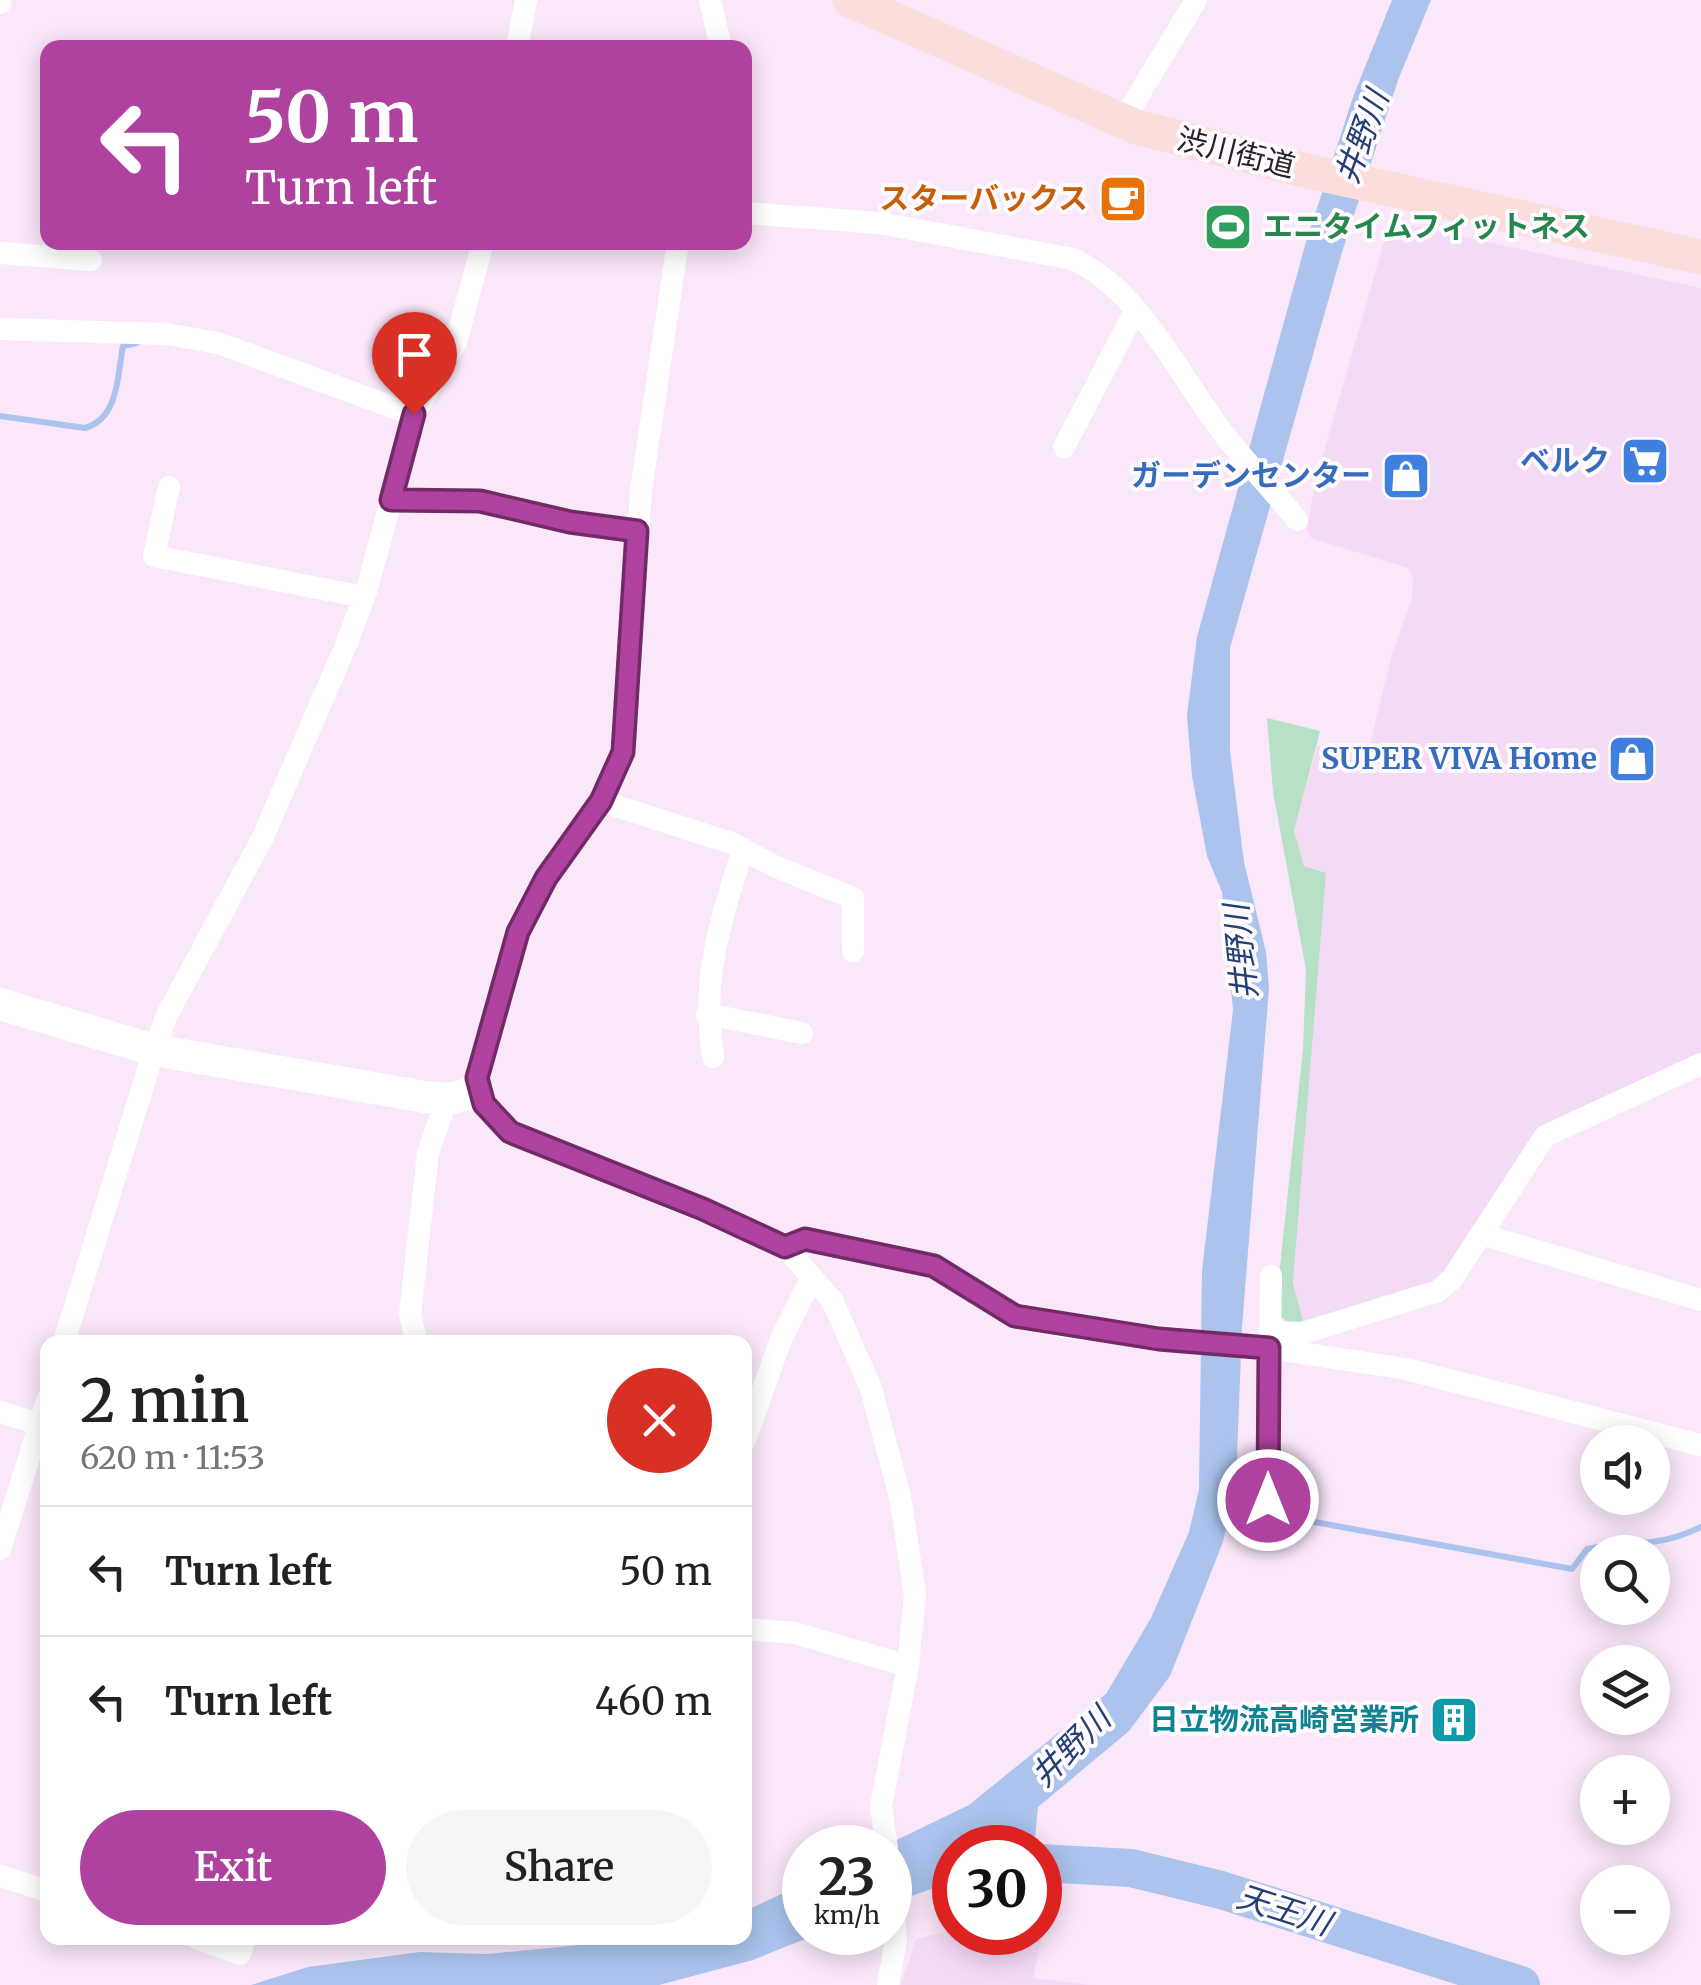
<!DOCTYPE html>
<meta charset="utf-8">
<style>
:root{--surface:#fff;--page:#f6f6f6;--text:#222;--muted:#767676;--line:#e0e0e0;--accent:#af419f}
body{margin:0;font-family:Merriweather,"Noto Sans JP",serif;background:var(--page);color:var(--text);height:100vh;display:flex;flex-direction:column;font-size:38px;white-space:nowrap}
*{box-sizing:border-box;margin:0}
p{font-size:32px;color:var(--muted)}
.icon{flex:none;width:55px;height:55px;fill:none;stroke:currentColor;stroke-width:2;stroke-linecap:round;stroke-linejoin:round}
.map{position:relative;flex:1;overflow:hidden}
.side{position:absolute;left:40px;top:1335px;width:712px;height:610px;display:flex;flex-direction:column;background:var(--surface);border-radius:20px;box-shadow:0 5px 25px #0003}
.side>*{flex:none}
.top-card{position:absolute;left:40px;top:40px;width:712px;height:210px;border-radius:20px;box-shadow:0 5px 25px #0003;background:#af419f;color:#fff;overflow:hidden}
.buttons{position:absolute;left:1580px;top:1425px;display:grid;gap:20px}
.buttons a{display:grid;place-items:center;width:90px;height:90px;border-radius:50%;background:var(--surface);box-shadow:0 5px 25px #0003;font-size:50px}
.speed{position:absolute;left:782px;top:1825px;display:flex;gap:20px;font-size:50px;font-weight:700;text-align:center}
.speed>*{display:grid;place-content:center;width:130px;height:130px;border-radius:50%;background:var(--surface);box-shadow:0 5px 25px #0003;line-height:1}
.speed small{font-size:25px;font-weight:400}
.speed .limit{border:15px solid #d22;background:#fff;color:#111}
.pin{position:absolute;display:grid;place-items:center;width:85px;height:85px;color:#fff;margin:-102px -42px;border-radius:50% 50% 50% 0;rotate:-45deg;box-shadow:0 0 10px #0007}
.pin .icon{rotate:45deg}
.me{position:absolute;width:110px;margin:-55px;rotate:0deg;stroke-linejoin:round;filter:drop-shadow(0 0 8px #0008)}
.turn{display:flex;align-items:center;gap:35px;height:210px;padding:0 40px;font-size:45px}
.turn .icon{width:130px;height:130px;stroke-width:2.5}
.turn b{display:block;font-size:70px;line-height:85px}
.round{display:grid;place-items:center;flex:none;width:105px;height:105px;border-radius:52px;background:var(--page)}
.headline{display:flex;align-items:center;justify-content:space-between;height:170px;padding:0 40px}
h1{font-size:60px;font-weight:600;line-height:75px}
.action{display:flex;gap:20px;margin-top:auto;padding:20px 40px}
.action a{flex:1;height:115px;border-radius:60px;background:var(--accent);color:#fff;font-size:40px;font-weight:600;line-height:115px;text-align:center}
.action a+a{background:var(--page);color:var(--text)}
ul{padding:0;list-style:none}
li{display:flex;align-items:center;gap:30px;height:130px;padding:0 40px;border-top:2px solid var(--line)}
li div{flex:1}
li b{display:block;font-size:38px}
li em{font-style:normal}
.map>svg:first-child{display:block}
.built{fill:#f4dbf5}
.green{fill:#b7e0c7}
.water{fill:#abc3ed}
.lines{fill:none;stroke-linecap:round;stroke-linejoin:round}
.stream{stroke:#abc3ed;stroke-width:6}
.river{stroke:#abc3ed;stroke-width:38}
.street{stroke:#fff;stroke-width:22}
.secondary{stroke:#fff;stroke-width:32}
.primary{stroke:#fbdddc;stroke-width:35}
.route-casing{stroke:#722a67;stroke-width:25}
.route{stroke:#af419f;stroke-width:18}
.labels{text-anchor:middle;stroke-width:8;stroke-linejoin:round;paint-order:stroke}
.street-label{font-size:30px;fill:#292229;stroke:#fefafe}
.food-label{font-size:30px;font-weight:bold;fill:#c56008;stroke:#fefafe;text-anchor:end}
.leisure-label{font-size:30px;font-weight:bold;fill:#27864d;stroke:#fefafe;text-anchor:start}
.shop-label{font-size:30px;font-weight:bold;fill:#366cbe;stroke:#fefafe;text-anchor:end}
.culture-label{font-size:30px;font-weight:bold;fill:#0d838f;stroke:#fefafe;text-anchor:end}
.water-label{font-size:32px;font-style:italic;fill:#234074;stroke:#fefafe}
</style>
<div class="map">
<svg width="1701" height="1985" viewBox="0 0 1701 1985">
<rect width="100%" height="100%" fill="#fae7fa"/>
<path class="built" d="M 1390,221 L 1701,288 L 1701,1053 L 1535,1133 L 1445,1269 L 1431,1283 L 1303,1321 L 1293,1283 L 1326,873 L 1304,866 L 1294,831 L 1317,746 L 1367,756 L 1392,654 L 1412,599 L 1413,580 L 1408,568 L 1311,538 L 1307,530 L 1315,482 Z
M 1050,1905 L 1033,1978 L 1089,1985 L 901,1985 L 916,1939 L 955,1929 L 1040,1932 L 1040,1907 Z"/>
<path class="green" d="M 1267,718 L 1320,731 L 1294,831 L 1304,866 L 1326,873 L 1293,1283 L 1303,1321 L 1290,1324 L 1281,1317 L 1280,1267 L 1303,1049 L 1306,970 L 1273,792 Z"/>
<path class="water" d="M 1392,0 L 1431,0 L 1398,80 L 1342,252 L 1230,648 L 1230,751 L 1244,862 L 1266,952 L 1269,988 L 1242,1327 L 1236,1482 L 1223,1542 L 1170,1676 L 1129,1731 L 1038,1807 L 1035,1839 C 1060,1870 1103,1847 1131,1868 L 1112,1875 L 1040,1871 L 1040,1848 L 955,1848 L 955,1880 L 890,1904 L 890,1848 L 880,1848 L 969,1805 L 1106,1694 L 1151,1618 L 1189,1532 L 1199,1489 L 1202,1271 L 1233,1010 L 1222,892 L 1207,856 L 1192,776 L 1187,715 L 1197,637 L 1306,242 L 1353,97 Z
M 805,1883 L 805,1932 L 820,1933 L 753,1960 L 659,1985 L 251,1985 L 308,1967 L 420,1952 L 486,1954 L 652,1938 L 745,1938 L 745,1911 Z"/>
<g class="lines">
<path class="stream" d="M 0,416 L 85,428 C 119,418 117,377 123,346 L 137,343
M 1224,1504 L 1243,1508
M 1287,1517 L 1572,1569 L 1587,1549 C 1634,1539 1653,1550 1701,1527"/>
<path class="river" d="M 1040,1863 L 1131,1868 L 1221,1890 L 1521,1985"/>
<path class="street" d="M 710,0 L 721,48
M 0,3 L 0,0
M 517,48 L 526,0
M 1123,121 L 1196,0
M 745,213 L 880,223 L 1073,259 C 1143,292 1180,379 1227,438 C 1249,466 1274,491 1297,520
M 678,242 L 641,490 L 623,752 L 601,801 L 546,879 L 518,932 L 479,1064 L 477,1079 L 484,1104 L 510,1132 L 772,1240 L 785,1247 L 832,1300 L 871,1388 L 900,1497 L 915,1594 L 908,1666 L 881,1806 L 887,1848
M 0,253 L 91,260
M 0,329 L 166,334 L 218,343 L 414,415
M 1064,447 L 1135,311
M 169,487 L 154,556 L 364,597
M 391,500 L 480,501 L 569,522 L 637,531
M 601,801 L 731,843 L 772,865 L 853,898 L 853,951
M 707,1014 L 802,1033
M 713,1057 C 701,977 720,924 743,849
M 1481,1234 L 1701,1300
M 785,1247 L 805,1239 L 934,1266 L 1015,1315 L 1064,1327 L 1269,1348 L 1406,1369 L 1701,1445
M 1270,1332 L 1303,1333 L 1438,1291 L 1452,1279 L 1545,1136 L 1701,1064
M 64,1342 L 154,1050 L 167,1015 L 263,837 L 346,645 L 367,589 L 414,415 L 456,342 L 483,242
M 416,1342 L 410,1314 L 428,1153 L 447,1099
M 0,1412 L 48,1427
M 745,1440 L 781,1339 L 811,1279
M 1268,1501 L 1271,1276
M 0,1549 L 48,1398
M 745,1629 L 795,1633 L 908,1666
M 0,1876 L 48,1891
M 196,1938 L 240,1954 L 245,1938
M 888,1985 L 896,1940 L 890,1877"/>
<path class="secondary" d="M 0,1004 L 154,1050 L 425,1097 L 447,1099 L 478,1092"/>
<path class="primary" d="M 850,0 L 1136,127 L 1303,170 L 1701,257"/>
</g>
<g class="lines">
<g class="route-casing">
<path id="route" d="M 414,414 L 391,500 L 480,501 L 570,522 L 637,531 L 623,752 L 601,801 L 546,878 L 518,932 L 477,1078 L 484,1104 L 510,1132 L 703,1209 L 785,1247 L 805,1239 L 934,1266 L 1015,1316 L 1159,1339 L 1269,1348 L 1268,1500"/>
</g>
<use href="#route" class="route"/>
</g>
<defs>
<g id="cafe-square" transform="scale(2.5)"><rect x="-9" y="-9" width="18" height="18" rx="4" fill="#e8710a" stroke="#fefafe"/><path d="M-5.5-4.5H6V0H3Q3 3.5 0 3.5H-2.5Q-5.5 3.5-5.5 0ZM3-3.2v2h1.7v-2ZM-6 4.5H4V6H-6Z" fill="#fff"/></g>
<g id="stadium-square" transform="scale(2.5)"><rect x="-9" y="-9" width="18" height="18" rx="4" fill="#2e9e5b" stroke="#fefafe"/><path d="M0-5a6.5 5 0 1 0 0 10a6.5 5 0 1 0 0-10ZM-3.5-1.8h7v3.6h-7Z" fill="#fff"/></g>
<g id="supermarket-square" transform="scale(2.5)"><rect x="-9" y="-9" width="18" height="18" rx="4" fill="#3f7fe0" stroke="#fefafe"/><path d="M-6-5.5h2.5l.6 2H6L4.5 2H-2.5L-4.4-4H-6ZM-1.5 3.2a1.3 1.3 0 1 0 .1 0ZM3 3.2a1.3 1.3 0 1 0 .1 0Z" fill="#fff"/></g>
<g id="shop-square" transform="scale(2.5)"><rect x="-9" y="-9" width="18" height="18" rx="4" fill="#3f7fe0" stroke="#fefafe"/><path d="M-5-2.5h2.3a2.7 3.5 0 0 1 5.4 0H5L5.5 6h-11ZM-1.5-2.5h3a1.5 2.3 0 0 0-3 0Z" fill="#fff"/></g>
<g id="building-square" transform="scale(2.5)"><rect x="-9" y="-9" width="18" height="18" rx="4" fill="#0f9aa8" stroke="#fefafe"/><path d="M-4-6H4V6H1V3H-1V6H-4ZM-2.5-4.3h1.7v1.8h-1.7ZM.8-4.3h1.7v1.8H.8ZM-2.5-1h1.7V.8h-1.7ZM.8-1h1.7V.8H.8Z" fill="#fff"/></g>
</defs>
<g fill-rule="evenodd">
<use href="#cafe-square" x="1123" y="199"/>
<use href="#stadium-square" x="1228" y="227"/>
<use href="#supermarket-square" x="1645" y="461"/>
<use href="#shop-square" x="1406" y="476"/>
<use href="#shop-square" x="1632" y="759"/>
<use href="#building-square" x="1454" y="1720"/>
</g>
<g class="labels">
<g class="street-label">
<text transform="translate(1236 153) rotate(14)" y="10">渋川街道</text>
</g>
<g class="food-label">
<text x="1088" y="209">スターバックス</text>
</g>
<g class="leisure-label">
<text x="1263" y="237">エニタイムフィットネス</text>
</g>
<g class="shop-label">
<text x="1610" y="471">ベルク</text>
<text x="1371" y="486">ガーデンセンター</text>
<text x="1597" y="769">SUPER VIVA Home</text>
</g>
<g class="culture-label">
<text x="1419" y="1730">日立物流高崎営業所</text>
</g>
<g class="water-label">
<text transform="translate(1362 137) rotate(-70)" y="11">井野川</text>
<text transform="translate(1241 952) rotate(-96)" y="11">井野川</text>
<text transform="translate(1071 1747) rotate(-45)" y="11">井野川</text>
<text transform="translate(1284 1910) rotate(18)" y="11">天王川</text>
</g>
</g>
</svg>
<div class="buttons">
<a><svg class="icon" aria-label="sound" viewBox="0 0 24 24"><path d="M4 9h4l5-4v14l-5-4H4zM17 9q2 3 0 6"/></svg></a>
<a><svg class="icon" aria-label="search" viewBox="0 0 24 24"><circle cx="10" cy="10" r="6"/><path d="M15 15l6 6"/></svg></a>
<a><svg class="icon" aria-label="layers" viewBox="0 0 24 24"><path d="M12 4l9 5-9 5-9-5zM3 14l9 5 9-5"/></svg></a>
<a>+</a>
<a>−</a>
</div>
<div class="speed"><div>23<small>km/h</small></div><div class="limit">30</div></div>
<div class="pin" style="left:414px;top:414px;background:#d93025"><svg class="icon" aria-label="arrive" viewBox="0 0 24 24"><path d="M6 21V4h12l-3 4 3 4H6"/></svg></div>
<svg class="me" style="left:1268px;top:1500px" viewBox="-20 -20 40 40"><circle r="17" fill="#af419f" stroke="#fff" stroke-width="3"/><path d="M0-11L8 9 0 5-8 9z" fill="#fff"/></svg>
<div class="top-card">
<div class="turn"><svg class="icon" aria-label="left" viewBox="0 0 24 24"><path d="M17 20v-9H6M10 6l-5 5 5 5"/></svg><div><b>50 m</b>Turn left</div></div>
</div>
<section class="side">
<div class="headline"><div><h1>2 min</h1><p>620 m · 11:53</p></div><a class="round" style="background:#d93025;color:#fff"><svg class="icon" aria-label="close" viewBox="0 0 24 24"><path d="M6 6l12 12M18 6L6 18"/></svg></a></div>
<ul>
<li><svg class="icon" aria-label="left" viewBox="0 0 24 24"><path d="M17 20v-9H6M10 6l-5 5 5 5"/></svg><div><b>Turn left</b></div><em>50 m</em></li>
<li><svg class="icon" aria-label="left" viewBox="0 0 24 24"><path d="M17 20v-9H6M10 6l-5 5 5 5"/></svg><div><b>Turn left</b></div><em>460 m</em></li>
</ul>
<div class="action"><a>Exit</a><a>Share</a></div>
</section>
</div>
